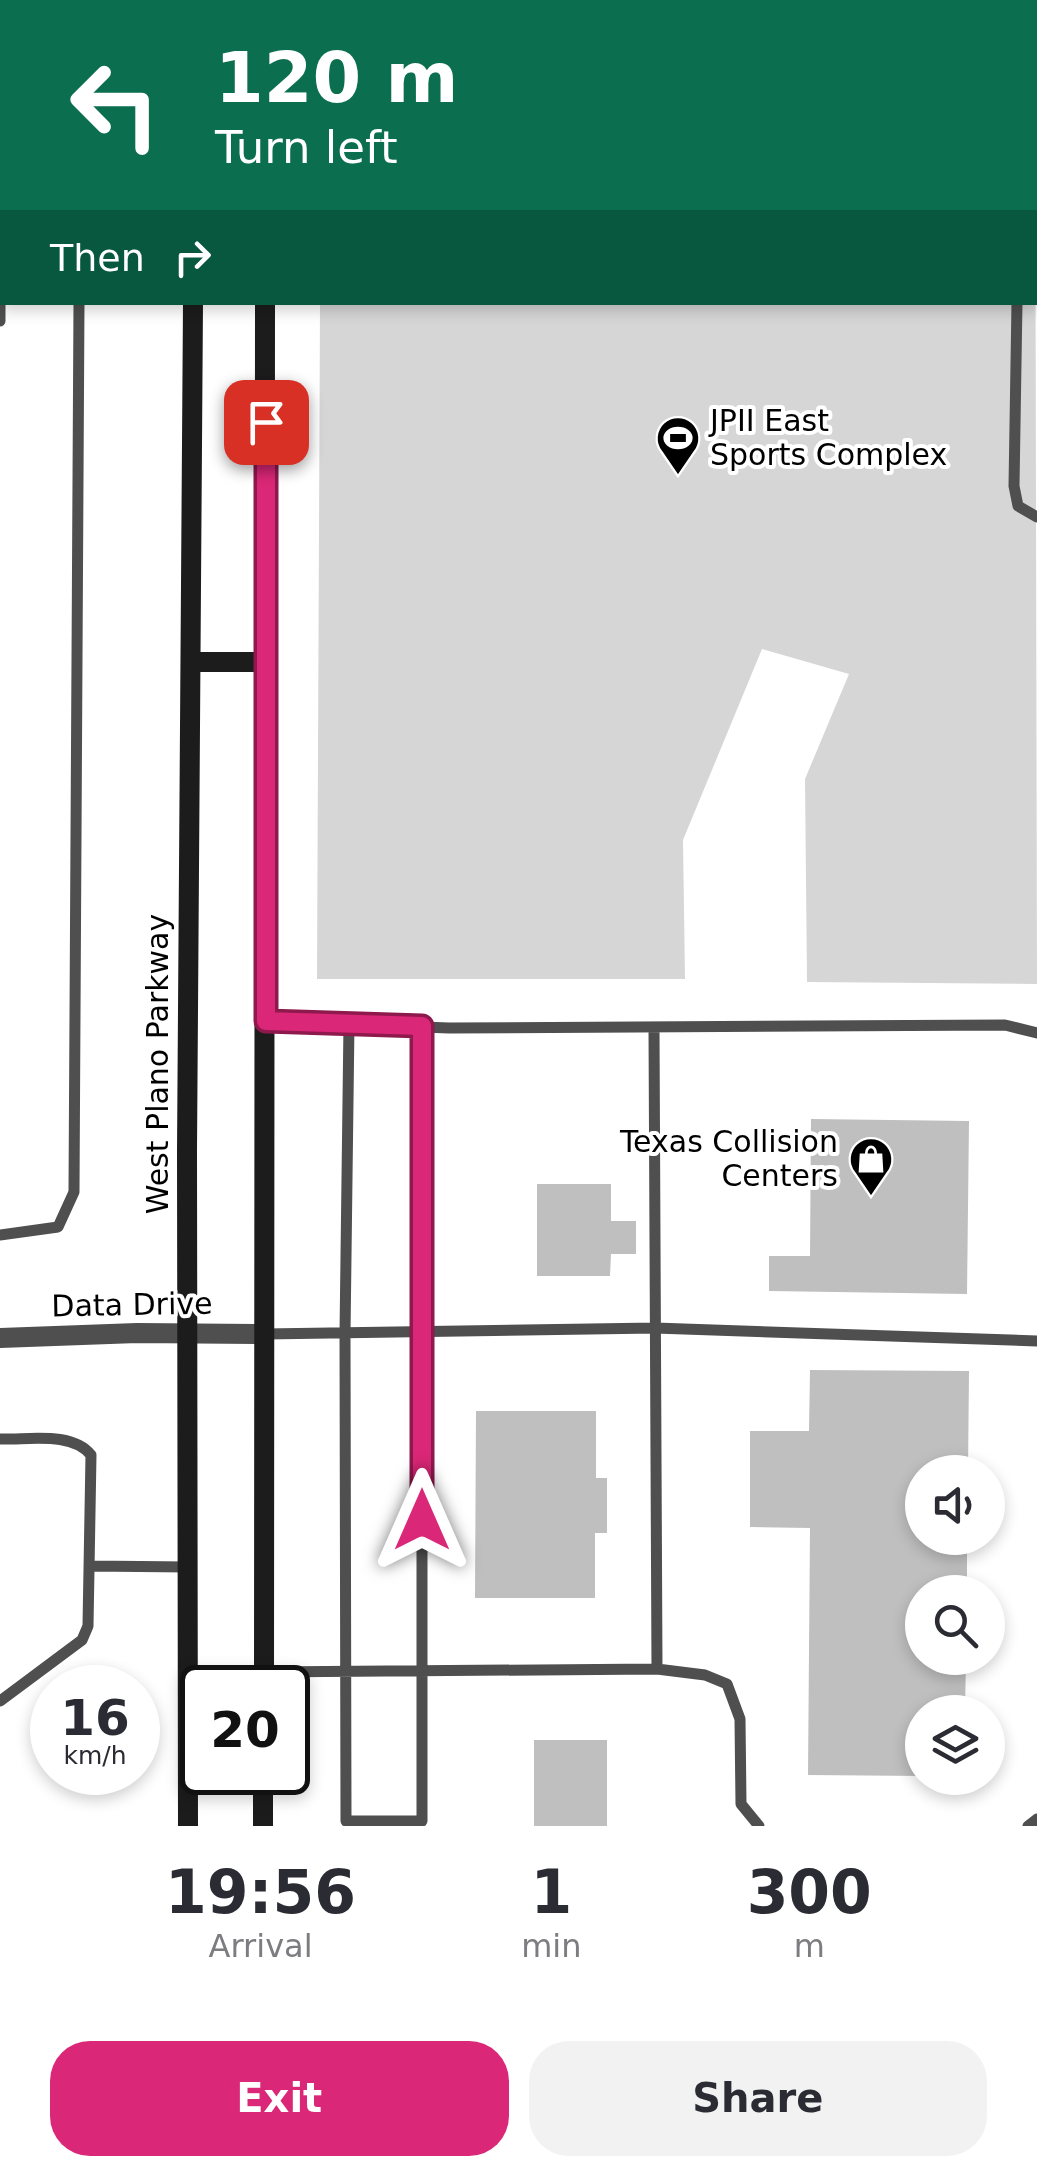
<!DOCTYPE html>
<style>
:root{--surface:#fff;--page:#f2f2f3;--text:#2b2b33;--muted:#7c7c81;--accent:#db2777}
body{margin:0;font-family:"DejaVu Sans",sans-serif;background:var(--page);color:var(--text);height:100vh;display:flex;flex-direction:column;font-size:38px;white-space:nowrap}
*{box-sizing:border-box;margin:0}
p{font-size:32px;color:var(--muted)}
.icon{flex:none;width:55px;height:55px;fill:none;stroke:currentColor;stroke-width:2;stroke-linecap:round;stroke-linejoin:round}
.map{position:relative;height:1826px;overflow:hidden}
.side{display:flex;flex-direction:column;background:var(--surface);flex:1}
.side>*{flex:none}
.guide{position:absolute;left:0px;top:0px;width:1038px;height:305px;box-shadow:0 5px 15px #0003;background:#0b6e4f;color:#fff;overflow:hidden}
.fabs{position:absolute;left:905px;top:1455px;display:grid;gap:20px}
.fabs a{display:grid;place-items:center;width:100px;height:100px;border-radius:50%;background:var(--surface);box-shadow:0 5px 15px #0003;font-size:50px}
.speed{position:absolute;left:30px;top:1665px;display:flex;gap:20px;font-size:50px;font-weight:700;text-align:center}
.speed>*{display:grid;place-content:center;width:130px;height:130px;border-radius:50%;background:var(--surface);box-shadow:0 5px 15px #0003;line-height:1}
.speed small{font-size:25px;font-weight:400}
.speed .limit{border:5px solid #111;border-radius:15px;background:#fff;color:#111}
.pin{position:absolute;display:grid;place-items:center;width:85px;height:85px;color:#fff;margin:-42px;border-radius:20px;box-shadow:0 5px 15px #0006}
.me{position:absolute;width:110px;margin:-55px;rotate:0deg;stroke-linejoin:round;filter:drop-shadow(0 0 8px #0008)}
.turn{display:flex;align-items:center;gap:35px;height:210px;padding:0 50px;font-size:45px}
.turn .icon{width:130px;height:130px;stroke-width:2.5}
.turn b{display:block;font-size:70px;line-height:85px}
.then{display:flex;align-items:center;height:95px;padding:0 50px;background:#0003;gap:20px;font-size:38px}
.eta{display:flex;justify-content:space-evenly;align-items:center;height:170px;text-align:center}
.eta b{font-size:60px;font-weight:700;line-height:70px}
.button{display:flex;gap:20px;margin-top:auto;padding:20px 50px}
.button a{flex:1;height:115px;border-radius:40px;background:var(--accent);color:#fff;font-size:40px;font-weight:700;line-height:115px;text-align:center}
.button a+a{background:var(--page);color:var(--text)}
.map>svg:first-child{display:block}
.green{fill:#d6d6d6}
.building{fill:#bfbfbf}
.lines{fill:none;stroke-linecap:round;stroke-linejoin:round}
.lane{stroke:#4f4f4f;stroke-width:11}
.street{stroke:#4f4f4f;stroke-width:20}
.secondary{stroke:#1c1c1c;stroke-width:20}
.route-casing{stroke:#8e194d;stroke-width:25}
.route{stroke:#db2777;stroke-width:18}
.labels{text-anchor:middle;stroke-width:8;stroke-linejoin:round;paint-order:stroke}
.poi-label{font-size:30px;fill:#000;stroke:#fff;text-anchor:start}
.street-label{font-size:30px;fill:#000;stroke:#fff}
</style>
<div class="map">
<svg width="1037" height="1826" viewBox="0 0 1037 1826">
<rect width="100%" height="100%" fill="#fff"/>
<path class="green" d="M 1035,31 L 1037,984 L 807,982 L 805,779 L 849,674 L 762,649 L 683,840 L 685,979 L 317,979 L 320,303 L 1035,302 Z"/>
<path class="building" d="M 811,1119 L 969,1121 L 967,1294 L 769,1291 L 769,1256 L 810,1256 Z
M 537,1184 L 611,1184 L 611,1221 L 636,1221 L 636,1254 L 611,1254 L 610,1276 L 537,1276 Z
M 810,1370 L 969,1371 L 968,1472 L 922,1472 L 922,1538 L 967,1538 L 967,1592 L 922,1592 L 922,1658 L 966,1658 L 965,1712 L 922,1712 L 922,1776 L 808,1775 L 810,1528 L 750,1527 L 750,1431 L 809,1431 Z
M 476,1411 L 596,1411 L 596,1478 L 607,1478 L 607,1533 L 595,1533 L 595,1598 L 475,1598 Z
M 534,1740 L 607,1740 L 607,1826 L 534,1826 Z"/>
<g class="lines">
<path class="lane" d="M 1022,2 L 1022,0
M 0,140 L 2,140
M 0,223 L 0,321
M 1017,302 L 1014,486 L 1018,506 L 1037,517
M 266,1021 L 449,1028 L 1005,1025 L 1037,1033
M 349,1023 L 345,1334 L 346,1821 L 422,1821 L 422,1027
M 654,1028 L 657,1669 L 705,1675 L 727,1684 L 740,1719 L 741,1804 L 759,1826
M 0,1235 L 58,1227 L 74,1192 L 79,302
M 265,1334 L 655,1328 L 1037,1341
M 0,1439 C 28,1440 72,1431 91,1455 L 88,1626 L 82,1640 L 0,1701
M 90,1566 L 188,1567
M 264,1672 L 657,1669
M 1028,1826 L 1037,1819"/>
<path class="street" d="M 657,2 L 665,0
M 0,51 L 2,51
M 0,1338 L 137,1333 L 265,1334"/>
<path class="secondary" d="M 270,0 L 270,2
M 193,2 L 194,0
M 192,662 L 266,662
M 264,1688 L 265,302
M 188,1826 L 187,1151 L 193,302
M 263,1826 L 263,1772"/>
</g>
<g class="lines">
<g class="route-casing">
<path id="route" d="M 266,422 L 266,1021 L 422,1026 L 422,1520"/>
</g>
<use href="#route" class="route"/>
</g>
<defs>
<g id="stadium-pin" transform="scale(2.25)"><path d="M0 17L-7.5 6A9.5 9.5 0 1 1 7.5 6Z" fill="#000" stroke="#fff"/><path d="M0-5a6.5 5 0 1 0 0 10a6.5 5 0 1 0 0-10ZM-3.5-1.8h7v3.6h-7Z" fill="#fff"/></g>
<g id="shop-pin" transform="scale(2.25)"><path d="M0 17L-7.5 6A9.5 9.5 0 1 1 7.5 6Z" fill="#000" stroke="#fff"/><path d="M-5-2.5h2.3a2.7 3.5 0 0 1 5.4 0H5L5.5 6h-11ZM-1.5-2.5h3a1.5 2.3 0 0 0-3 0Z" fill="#fff"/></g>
</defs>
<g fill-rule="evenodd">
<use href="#stadium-pin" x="678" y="438"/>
<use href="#shop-pin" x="871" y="1159"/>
</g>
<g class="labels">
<g class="poi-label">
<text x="710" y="431">JPII East<tspan x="710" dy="34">Sports Complex</tspan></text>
<text x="838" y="1152" text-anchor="end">Texas Collision<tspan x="838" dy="34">Centers</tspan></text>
</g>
<g class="street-label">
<text transform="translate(158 1064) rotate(-90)" y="10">West Plano Parkway</text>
<text transform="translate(132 1305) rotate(-1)" y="10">Data Drive</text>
</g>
</g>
</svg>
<div class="fabs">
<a><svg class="icon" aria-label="sound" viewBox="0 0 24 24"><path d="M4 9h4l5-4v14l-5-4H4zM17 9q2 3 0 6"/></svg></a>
<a><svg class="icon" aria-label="search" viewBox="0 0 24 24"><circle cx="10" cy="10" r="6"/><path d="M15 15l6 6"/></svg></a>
<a><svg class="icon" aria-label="layers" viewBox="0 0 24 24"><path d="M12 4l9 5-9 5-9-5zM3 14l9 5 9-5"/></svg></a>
</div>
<div class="speed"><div>16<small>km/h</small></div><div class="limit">20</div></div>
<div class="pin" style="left:266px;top:422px;background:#d93025"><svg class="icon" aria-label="arrive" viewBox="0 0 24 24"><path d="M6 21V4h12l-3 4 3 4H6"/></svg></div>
<svg class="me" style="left:422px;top:1520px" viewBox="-20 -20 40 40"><path d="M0-17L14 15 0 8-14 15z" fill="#db2777" stroke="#fff" stroke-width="4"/></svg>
<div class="guide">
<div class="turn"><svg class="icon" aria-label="left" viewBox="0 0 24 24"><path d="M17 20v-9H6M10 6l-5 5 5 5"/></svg><div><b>120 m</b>Turn left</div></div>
<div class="then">Then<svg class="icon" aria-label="right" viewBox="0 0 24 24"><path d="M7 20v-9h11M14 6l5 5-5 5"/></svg></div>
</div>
</div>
<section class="side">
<div class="eta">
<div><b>19:56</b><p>Arrival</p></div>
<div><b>1</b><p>min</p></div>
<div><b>300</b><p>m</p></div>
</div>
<div class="button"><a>Exit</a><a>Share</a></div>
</section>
